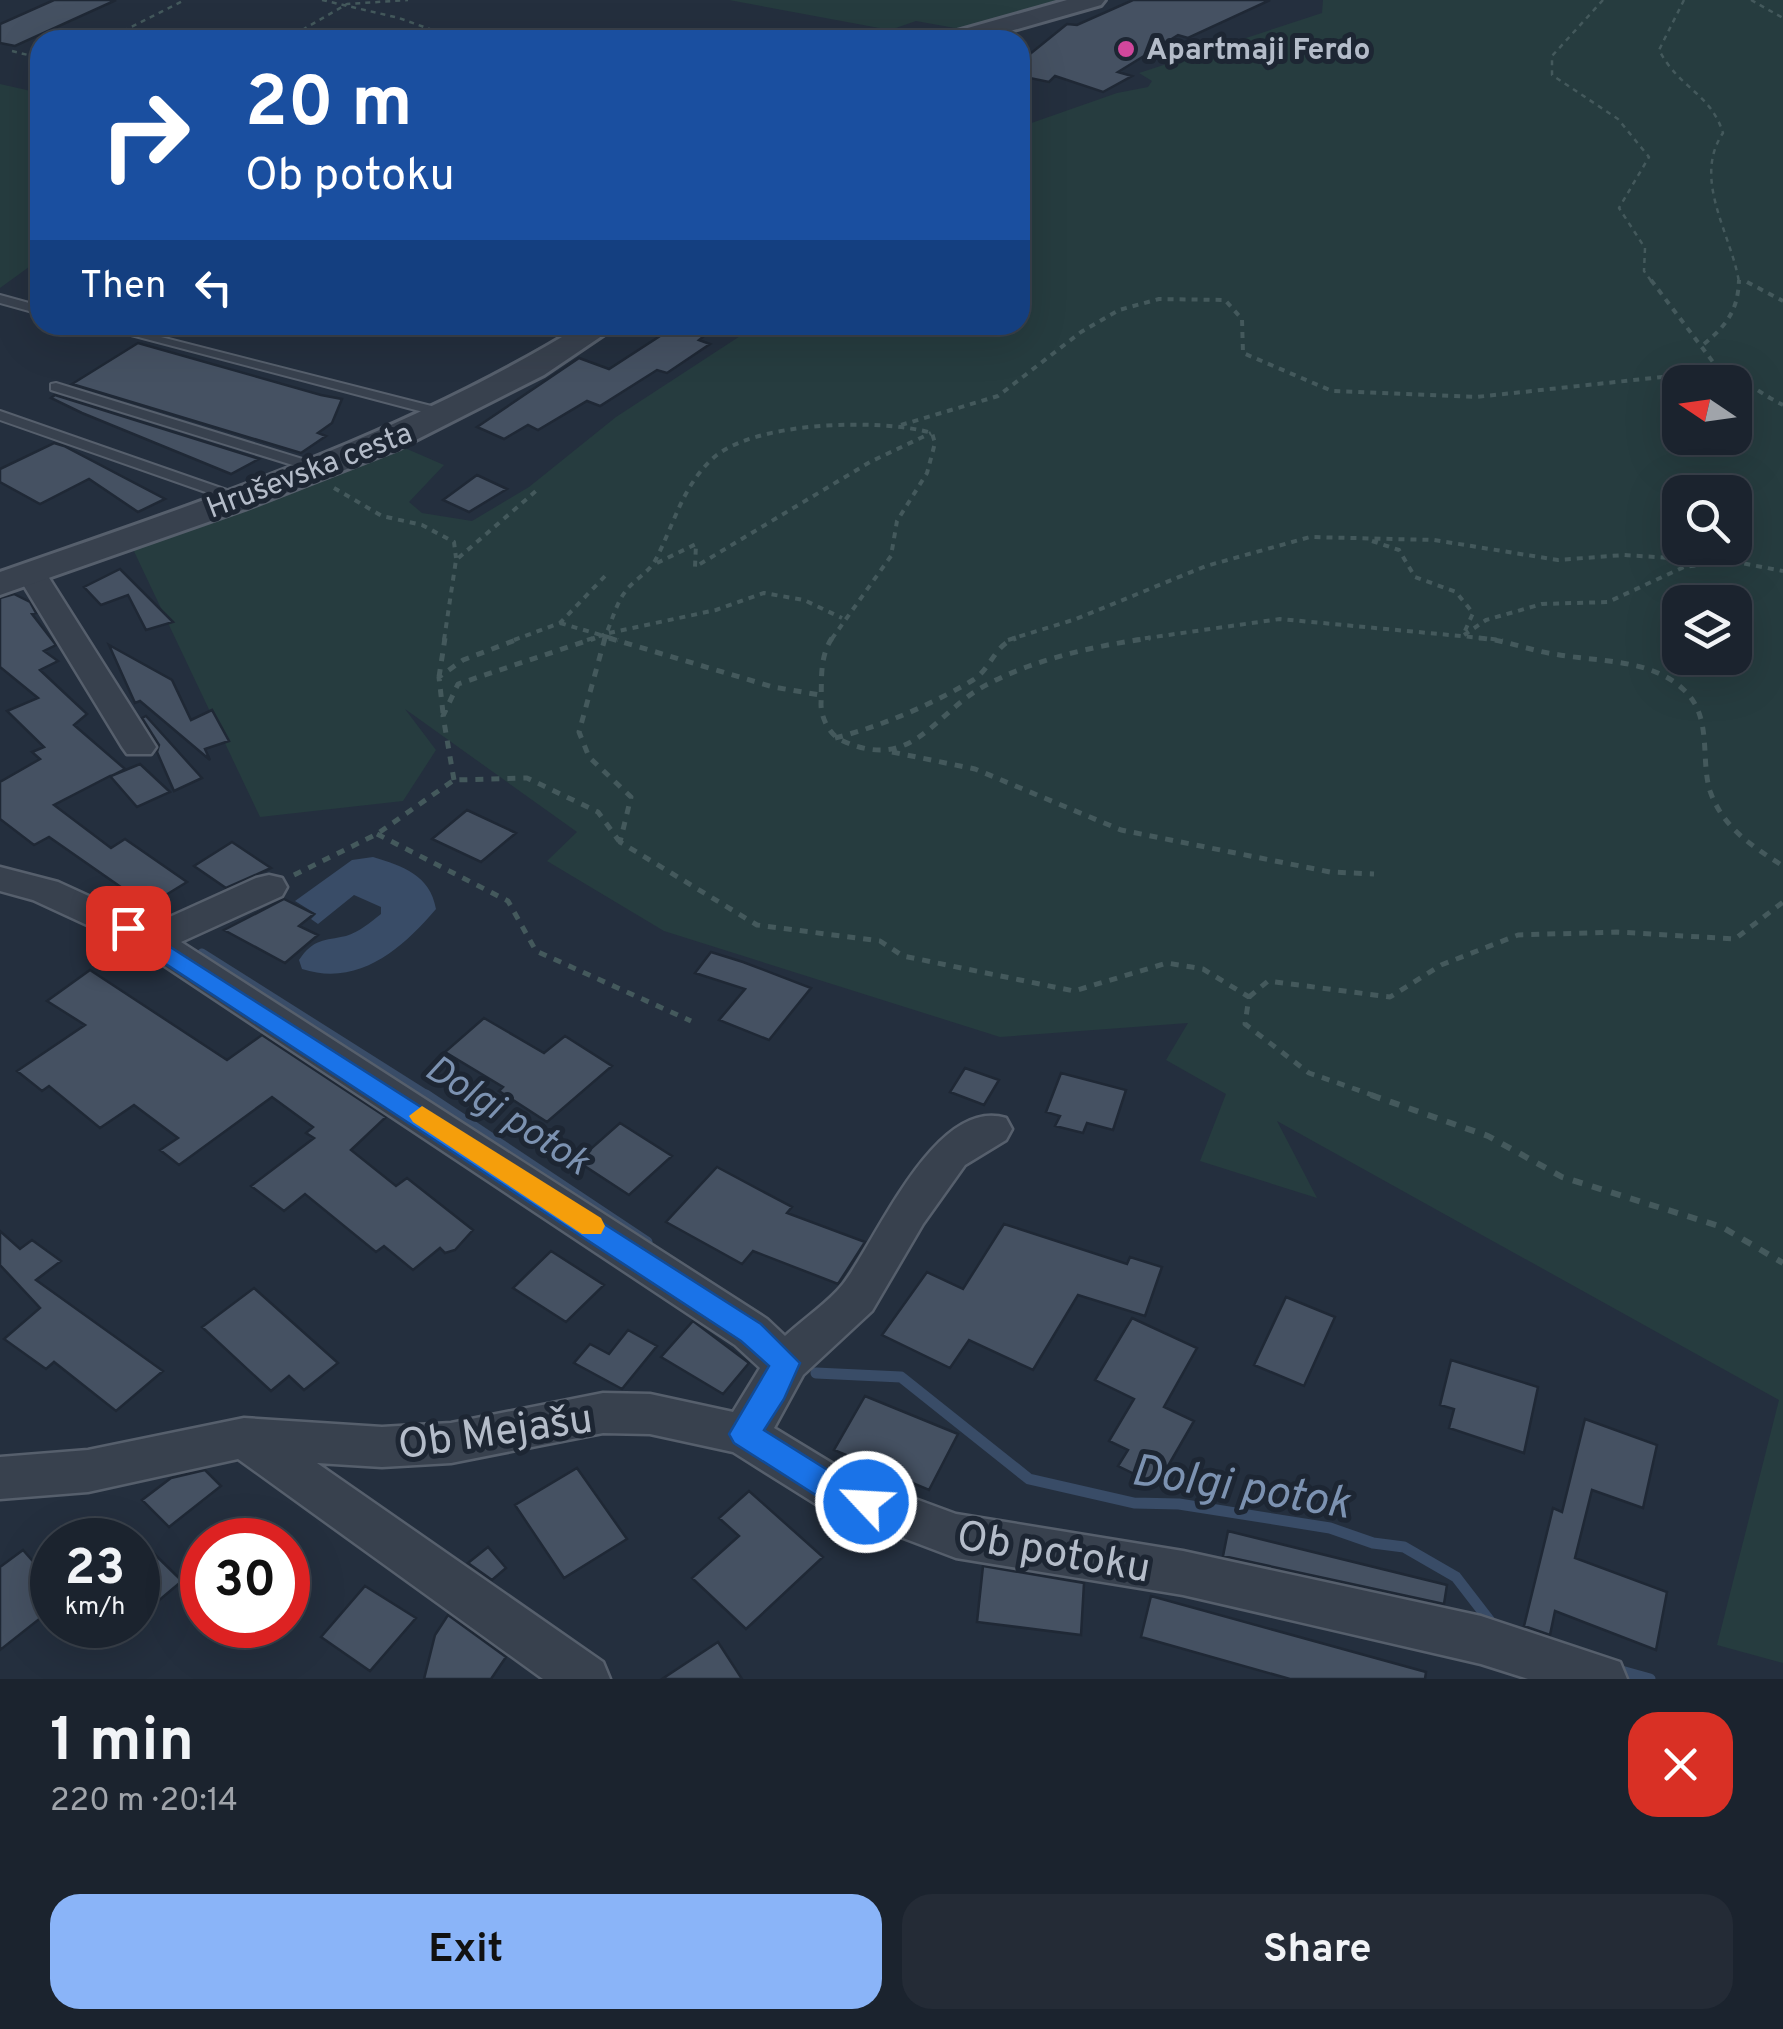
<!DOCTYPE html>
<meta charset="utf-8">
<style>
:root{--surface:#1b232e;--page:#242b36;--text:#f1f3f6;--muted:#a0a4aa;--line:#39404a;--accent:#8ab4f8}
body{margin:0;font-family:Overpass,sans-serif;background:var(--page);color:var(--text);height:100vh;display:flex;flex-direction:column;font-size:38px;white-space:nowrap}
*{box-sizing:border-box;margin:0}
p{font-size:32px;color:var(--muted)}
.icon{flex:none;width:55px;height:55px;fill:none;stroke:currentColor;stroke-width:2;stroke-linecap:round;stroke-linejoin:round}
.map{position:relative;height:1679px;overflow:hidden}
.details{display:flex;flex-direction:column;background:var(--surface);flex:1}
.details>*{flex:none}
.hud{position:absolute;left:30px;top:30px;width:1000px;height:305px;border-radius:30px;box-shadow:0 10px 40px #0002,0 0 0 2px var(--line);background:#1a4fa0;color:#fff;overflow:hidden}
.needle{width:65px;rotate:283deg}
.controls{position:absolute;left:1662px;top:365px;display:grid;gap:20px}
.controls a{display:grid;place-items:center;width:90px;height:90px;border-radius:20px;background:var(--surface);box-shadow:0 10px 40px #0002,0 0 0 2px var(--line);font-size:50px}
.speed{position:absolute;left:30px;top:1518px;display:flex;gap:20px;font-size:50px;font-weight:700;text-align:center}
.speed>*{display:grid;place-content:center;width:130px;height:130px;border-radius:50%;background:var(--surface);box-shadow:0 10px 40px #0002,0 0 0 2px var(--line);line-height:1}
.speed small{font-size:25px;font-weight:400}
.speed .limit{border:15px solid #d22;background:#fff;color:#111}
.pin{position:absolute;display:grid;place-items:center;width:85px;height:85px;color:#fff;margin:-42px;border-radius:20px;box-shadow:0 5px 15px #0006}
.me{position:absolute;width:110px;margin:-55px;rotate:295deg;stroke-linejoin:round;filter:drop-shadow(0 0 8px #0008)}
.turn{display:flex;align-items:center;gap:35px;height:210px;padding:0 50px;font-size:45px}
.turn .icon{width:130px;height:130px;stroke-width:2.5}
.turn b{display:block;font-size:70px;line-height:85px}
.then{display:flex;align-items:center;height:95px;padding:0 50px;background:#0003;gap:20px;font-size:38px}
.round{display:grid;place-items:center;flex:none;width:105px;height:105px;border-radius:30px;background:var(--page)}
.overview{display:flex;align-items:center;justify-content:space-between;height:170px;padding:0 50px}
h1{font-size:60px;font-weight:700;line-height:75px}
.action{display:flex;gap:20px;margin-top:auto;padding:20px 50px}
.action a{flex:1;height:115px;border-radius:30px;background:var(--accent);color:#111;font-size:40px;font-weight:700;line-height:115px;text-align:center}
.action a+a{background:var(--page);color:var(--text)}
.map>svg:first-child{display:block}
.green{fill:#263c3f;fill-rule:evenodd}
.water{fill:#394c67}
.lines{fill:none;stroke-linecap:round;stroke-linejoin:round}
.stream-far1{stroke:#394c67;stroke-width:9}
.stream{stroke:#394c67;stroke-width:11}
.building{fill:#455162;stroke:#1f2835;stroke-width:2.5}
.service-casing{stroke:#565f6c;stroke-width:4}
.minor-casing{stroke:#565f6c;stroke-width:5}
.tertiary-casing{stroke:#565f6c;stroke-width:6}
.path-far3{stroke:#44595c;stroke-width:2.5;stroke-dasharray:5 5;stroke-linecap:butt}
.path-far2{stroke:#44595c;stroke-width:4;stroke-dasharray:6 6;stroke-linecap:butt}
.path-far1{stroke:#44595c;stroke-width:5;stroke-dasharray:8 8;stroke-linecap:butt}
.path{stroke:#44595c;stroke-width:6;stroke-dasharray:10 10;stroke-linecap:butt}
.service{fill:#38414e;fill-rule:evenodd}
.minor{fill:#38414e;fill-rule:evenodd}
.tertiary{fill:#38414e;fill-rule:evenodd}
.route{fill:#1a73e8;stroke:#114b97;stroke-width:2.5}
.slow{fill:#f59e0b}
.hotel-dot{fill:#d1479c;stroke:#1d2633;stroke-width:4}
.labels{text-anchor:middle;stroke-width:10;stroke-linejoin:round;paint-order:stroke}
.far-poi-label{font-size:30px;font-weight:bold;fill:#b4bcc9;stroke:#1d2633;text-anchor:start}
.far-street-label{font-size:30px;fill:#b4bcc9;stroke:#1d2633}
.water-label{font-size:38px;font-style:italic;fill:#7c92b1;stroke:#1d2633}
.near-street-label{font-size:42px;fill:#b4bcc9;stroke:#1d2633}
.near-water-label{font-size:45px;font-style:italic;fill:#7c92b1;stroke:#1d2633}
</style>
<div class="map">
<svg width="1783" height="1679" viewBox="0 0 1783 1679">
<rect width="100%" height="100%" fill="#242f3e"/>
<path class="green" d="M 729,0 L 1066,0 L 966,30 L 916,21 L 890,30 Z
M 1323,0 L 1783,0 L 1783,1663 L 1717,1645 L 1779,1400 L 1277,1121 L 1317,1198 L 1200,1161 L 1226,1094 L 1166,1060 L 1188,1023 L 1000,1037 L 664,931 L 547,861 L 577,832 L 405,709 L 436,750 L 403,801 L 260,817 L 131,545 L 398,445 L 444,465 L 409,502 L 422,513 L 472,521 L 529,487 L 616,417 L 757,325 L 1020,325 L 1020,127 L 1117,93 L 1148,87 L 1152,81 L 1139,73 L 1322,13 ZM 1680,382 L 1735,382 L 1735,438 L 1680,438 ZM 1680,492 L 1735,492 L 1735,548 L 1680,548 ZM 1680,602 L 1735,602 L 1735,658 L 1680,658 Z
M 0,84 L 40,93 L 40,259 L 0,288 Z"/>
<path class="water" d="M 373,857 C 403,866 430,875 436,909 C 401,950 358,987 302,969 L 299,960 C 314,938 324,941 346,936 C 359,932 371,922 381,914 L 381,907 L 354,895 L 318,924 L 311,919 L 316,914 L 295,901 L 352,860 Z"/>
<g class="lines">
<path class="stream-far1" d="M 202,953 L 430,1097"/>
<path class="stream" d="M 426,1095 L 647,1242
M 816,1373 L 901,1377 L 1029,1479 L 1134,1503 L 1179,1504 L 1330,1528 L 1373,1543 L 1404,1547 L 1456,1577 L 1493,1625
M 1614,1669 L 1650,1679"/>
</g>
<path class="building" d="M 54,0 L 116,0 L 15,46 L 0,43 L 0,24 Z
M 1133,0 L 1270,0 L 1188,38 L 1178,35 L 1118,72 L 1132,76 L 1103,92 L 1055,76 L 1049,82 L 1020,76 L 1020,62 L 1067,24 L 1077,25 Z
M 677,325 L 718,325 L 699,340 L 710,344 L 667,373 L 657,370 L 600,406 L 587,401 L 538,430 L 528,425 L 504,439 L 477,427 L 579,358 L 609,369 Z
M 138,343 L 321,395 L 342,399 L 332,423 L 318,433 L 326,436 L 301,453 L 72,384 Z
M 55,395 L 259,459 L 231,474 L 82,413 L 51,398 Z
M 54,443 L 64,446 L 165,499 L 138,512 L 89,479 L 40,504 L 0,482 L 0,469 Z
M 477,475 L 507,489 L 469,512 L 443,500 Z
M 120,569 L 173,622 L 146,630 L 128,595 L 101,605 L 84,587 Z
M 14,594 L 30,602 L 36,613 L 32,614 L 56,645 L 44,651 L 58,661 L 40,670 L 87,714 L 74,725 L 125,769 L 111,776 L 140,764 L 170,792 L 137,807 L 110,776 L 54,805 L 111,848 L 125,839 L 187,882 L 148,906 L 49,837 L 34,845 L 0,819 L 0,782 L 40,759 L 32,752 L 44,747 L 7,711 L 38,698 L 0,667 L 0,598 Z
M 109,645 L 172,680 L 191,720 L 212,710 L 229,741 L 205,749 L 210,760 L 140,701 L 135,703 Z
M 146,716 L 202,778 L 174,791 L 157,752 L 159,745 L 142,718 Z
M 467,810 L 516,833 L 481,862 L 432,839 Z
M 232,842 L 271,868 L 226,888 L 194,866 Z
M 284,899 L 314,914 L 299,926 L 318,935 L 285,963 L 224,930 Z
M 711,952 L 743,962 L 811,988 L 769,1040 L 719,1020 L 745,989 L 695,973 Z
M 90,970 L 227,1060 L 262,1035 L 386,1117 L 351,1150 L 396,1186 L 407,1178 L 473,1230 L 455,1250 L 445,1253 L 440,1248 L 413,1270 L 384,1246 L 376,1252 L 305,1194 L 284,1211 L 251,1186 L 314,1138 L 306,1133 L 313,1127 L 272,1097 L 179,1165 L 160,1150 L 178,1138 L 134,1105 L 100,1128 L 49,1086 L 42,1091 L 17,1071 L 85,1025 L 47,1001 Z
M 484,1018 L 544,1053 L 565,1036 L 612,1066 L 547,1122 L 499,1091 L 503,1087 L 445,1052 Z
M 965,1068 L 999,1080 L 984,1105 L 950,1092 Z
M 1061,1073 L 1126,1090 L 1113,1130 L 1087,1123 L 1083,1133 L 1055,1126 L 1060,1116 L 1046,1112 Z
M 620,1123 L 672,1156 L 629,1195 L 577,1161 Z
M 717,1167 L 792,1207 L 787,1213 L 865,1242 L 838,1284 L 753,1251 L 742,1264 L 666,1222 Z
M 1004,1224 L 1127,1264 L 1130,1257 L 1162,1267 L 1145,1316 L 1078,1295 L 1033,1370 L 969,1340 L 950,1368 L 882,1335 L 927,1272 L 963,1289 Z
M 0,1231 L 20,1249 L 32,1240 L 61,1261 L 36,1280 L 163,1371 L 116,1411 L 54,1362 L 46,1369 L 4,1339 L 40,1308 L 0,1265 Z
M 551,1251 L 604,1285 L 566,1322 L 513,1288 Z
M 254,1288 L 338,1363 L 304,1390 L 289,1376 L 271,1391 L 202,1327 Z
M 1286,1297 L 1335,1317 L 1304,1386 L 1254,1365 Z
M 1132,1318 L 1197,1348 L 1164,1407 L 1194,1421 L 1157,1485 L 1118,1466 L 1128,1450 L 1109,1441 L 1134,1399 L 1095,1380 Z
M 693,1321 L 749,1363 L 723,1394 L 661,1357 Z
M 628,1330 L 657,1346 L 622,1389 L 574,1363 L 590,1344 L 609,1354 Z
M 1451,1360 L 1538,1387 L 1524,1453 L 1449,1428 L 1454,1409 L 1440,1405 Z
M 865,1396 L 958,1434 L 929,1490 L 834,1450 Z
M 1585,1419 L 1657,1445 L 1643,1508 L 1592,1490 L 1575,1558 L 1667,1592 L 1656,1650 L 1555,1611 L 1550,1635 L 1524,1626 L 1553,1508 L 1562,1512 Z
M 577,1468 L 627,1539 L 564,1578 L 515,1505 Z
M 205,1470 L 221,1486 L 169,1527 L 142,1500 L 171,1478 Z
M 749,1491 L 823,1557 L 746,1629 L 692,1578 L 739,1536 L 719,1518 Z
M 1228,1531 L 1447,1585 L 1444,1604 L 1223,1556 Z
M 138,1538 L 182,1581 L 138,1618 Z
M 488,1547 L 506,1568 L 492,1580 L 468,1563 Z
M 23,1550 L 52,1583 L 52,1609 L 0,1650 L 0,1567 Z
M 983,1566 L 1084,1583 L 1081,1635 L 977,1622 Z
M 365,1586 L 416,1618 L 370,1671 L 321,1637 Z
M 1151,1596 L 1426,1672 L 1425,1679 L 1290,1679 L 1141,1637 Z
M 448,1615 L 506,1657 L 491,1679 L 424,1679 L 435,1635 Z
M 718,1642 L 742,1679 L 662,1679 Z"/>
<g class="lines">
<g class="service-casing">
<path id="service" d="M 0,295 L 40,306 L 40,314 L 0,303 Z
M 93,325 L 114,325 L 451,411 L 453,414 L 446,418 Z
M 56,383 L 325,466 L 327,469 L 320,473 L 315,472 L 51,390 L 51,384 Z
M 0,411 L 244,496 L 246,499 L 239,503 L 234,502 L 0,420 Z"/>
</g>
<g class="minor-casing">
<path id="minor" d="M 31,564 L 46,573 L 156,747 L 151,754 L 127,754 L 122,747 L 16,573 Z
M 0,867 L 58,882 L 152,925 L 256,878 L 269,875 L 282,878 L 287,887 L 282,896 L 181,942 L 767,1319 L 785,1336 C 803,1319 828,1303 843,1284 C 877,1240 935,1096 1006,1118 L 1012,1129 L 1006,1140 L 965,1165 L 923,1224 L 872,1311 L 803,1375 L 774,1428 L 853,1476 L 956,1514 L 1183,1551 L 1481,1616 L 1620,1662 L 1627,1679 L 1528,1679 L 1481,1664 L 1183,1595 L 956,1558 L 819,1506 L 733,1452 L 650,1434 L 603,1433 L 451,1463 L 382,1467 L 317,1463 L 603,1662 L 610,1679 L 543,1679 L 238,1459 L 88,1492 L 0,1499 L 0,1457 L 88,1450 L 244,1418 L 382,1427 L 451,1423 L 603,1393 L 650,1394 L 733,1412 L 760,1368 L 735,1345 L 139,949 L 33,900 L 0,891 Z"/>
</g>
<g class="tertiary-casing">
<path id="tertiary" d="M 1067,0 L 1105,0 L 1101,5 L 979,40 L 940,40 L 943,35 Z
M 582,325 L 618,325 L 544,375 L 398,449 L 245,509 L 0,595 L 0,572 C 200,502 400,437 582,325 Z"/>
</g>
<path class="path-far3" d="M 322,0 L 399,18 L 460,40
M 1603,0 L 1552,56 L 1552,75 L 1618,119 L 1649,157 L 1619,208 L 1645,248 L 1644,271 L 1652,282
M 1684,0 L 1659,50 C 1680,90 1710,92 1723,133 C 1692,179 1731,233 1739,282
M 1751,0 L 1783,18
M 105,40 L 185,0
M 285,40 L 347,4 L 408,0
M 12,51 L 40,58"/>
<path class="path-far2" d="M 1651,280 L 1713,362 L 1770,398
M 1747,282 L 1783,301
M 1704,344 C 1727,325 1738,310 1739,280
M 1735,385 L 1757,393
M 1768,397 L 1783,405
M 901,425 L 998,396 L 1081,332 L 1119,310 L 1159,299 L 1225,300 L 1242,319 L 1243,353 L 1332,391 L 1476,397 L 1690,374 L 1730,382
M 334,488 L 382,516 L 422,525 L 454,542 L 456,558
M 1372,541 L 1399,550 L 1415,577 L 1456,592 L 1473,613 L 1464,633
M 657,563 L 696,544 L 695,567 L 870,462 L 931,433
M 560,623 L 618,640
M 609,633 L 716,610 L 764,593 L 804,600 L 842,618
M 1464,635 L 1486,620 L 1542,604 L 1608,602 L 1684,567 L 1708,564
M 444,640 L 456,560 L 536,491
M 514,640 L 560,623 L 606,575
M 587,640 L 606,634 C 612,621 616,604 625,592 C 633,580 649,573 656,559 C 674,524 682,488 711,460 C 750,421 881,418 932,433 L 935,443 L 927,473 L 897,521 L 891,556 L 831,640
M 604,640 L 606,634
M 1008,640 L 1076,619 L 1206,566 L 1310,537 L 1434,540 L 1558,560 L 1624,555 L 1736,562 L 1783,571
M 1133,640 L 1280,619 L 1503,640"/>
<path class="path-far1" d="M 605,638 L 579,732 L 589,757 L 631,797 L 620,842 L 757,925 L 880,941 L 903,956 L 1074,991 L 1167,963 L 1203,969 L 1249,997 L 1245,1024 L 1309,1073 L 1378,1097
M 609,638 L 773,687 L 820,695
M 832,638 C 819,657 822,681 821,704 C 821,718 830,736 843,741 C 915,773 933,712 988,684 C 1038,658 1095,646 1150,638
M 1479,638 C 1505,640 1528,650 1554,654 C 1596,662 1651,658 1684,690 C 1713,717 1700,759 1710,791 C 1723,828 1752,846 1783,866
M 439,677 L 445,638
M 443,713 L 439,677 L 463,660 L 521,638
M 835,738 C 882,726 931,705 973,680 C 991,669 994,645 1016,638
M 892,752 L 975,769 L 1121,830 L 1330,872 L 1374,874
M 454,780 L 443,716 L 458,684 L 595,638
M 377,834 L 508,901 L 536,951 L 691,1021
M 294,875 L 377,834 L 454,780 L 527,778 L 598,812 L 619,841
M 1249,997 L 1268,981 L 1390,997 L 1441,965 L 1518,935 L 1617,932 L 1735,939 L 1783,902"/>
<path class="path" d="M 1371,1095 L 1488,1136 L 1562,1177 L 1722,1227 L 1783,1263"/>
<use href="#service" class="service"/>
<use href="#minor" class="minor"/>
<use href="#tertiary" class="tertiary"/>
</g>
<path class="route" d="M 128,920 L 761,1324 L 800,1363 L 784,1399 L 764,1430 L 847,1482 L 877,1493 L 881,1502 L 877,1512 L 866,1516 L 825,1501 L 734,1443 L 729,1434 L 769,1366 L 741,1341 L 120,934 L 120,922 Z"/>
<path class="slow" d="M 422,1106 L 601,1218 L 605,1226 L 601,1234 L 582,1234 L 413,1122 L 409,1116 Z"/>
<circle class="hotel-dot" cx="1126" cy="49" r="10"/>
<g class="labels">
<g class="far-poi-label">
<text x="1146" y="59">Apartmaji Ferdo</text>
</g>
<g class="far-street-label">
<text transform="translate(309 470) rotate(-21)" y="10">Hruševska cesta</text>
</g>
<g class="water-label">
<text transform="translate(508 1114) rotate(33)" y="13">Dolgi potok</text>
</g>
<g class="near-street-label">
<text transform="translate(495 1430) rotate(-8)" y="15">Ob Mejašu</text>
<text transform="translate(1054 1550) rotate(10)" y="15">Ob potoku</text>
</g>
<g class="near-water-label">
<text transform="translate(1241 1485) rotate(9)" y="16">Dolgi potok</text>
</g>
</g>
</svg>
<div class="controls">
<a><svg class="needle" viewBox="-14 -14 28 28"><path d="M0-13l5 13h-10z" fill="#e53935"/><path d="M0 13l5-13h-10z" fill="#a0a4aa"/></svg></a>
<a><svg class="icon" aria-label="search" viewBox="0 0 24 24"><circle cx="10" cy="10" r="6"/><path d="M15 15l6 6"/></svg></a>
<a><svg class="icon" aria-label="layers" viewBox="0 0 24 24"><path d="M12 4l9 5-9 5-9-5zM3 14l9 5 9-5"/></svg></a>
</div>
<div class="speed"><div>23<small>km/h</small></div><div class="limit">30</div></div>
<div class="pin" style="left:128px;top:928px;background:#d93025"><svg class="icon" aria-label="arrive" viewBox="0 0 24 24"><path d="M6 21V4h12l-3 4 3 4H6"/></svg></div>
<svg class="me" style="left:866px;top:1502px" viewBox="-20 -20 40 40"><circle r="17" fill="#1a73e8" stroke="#fff" stroke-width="3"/><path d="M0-11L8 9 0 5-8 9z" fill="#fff"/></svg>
<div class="hud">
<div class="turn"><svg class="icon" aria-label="right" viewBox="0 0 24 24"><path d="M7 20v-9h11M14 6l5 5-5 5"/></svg><div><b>20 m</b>Ob potoku</div></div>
<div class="then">Then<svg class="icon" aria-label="left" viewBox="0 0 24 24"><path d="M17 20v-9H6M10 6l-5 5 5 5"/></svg></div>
</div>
</div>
<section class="details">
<div class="overview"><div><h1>1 min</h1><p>220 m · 20:14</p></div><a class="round" style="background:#d93025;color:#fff"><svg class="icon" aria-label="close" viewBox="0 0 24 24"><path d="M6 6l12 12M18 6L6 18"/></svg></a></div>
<div class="action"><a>Exit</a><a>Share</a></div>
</section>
